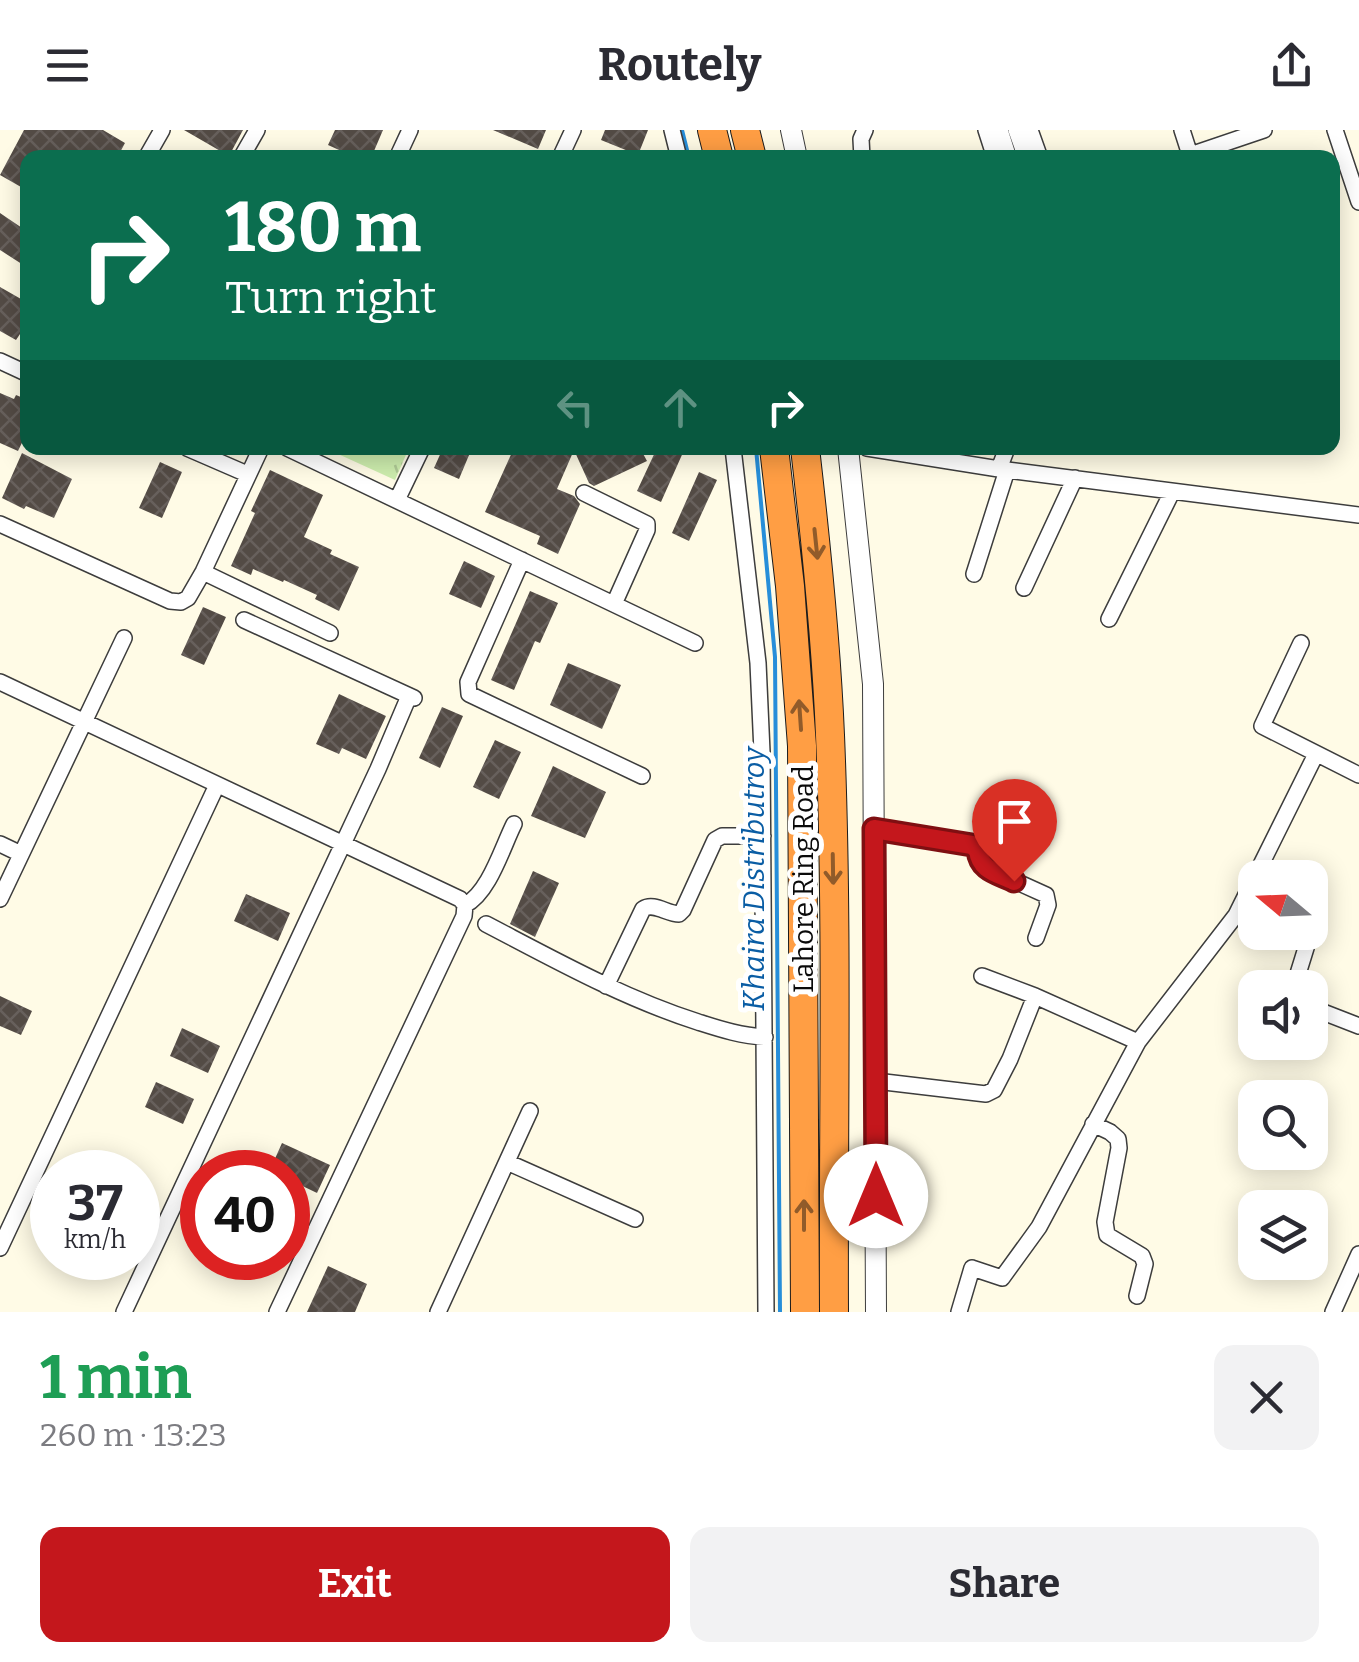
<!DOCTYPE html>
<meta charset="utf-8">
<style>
:root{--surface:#fff;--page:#f2f2f3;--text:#2b2b33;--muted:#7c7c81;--accent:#c4171c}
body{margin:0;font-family:Bitter,serif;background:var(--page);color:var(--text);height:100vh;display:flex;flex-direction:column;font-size:38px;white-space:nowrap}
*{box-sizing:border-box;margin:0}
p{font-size:32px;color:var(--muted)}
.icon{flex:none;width:55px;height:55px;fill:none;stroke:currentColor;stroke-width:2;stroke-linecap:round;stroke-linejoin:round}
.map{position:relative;height:1182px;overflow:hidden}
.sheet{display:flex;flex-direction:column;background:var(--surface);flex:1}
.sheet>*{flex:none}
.hud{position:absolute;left:20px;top:20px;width:1320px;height:305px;border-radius:20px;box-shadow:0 5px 25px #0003;background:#0b6e4f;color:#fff;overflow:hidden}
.needle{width:65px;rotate:289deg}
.controls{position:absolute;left:1238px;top:730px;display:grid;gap:20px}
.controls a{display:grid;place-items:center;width:90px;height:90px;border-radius:20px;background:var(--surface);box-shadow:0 5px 25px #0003;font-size:50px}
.speed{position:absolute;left:30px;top:1020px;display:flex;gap:20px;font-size:50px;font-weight:700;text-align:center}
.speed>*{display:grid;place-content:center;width:130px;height:130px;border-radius:50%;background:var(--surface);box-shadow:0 5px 25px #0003;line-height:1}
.speed small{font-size:25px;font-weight:400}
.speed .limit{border:15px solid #d22;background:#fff;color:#111}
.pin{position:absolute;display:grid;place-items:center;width:85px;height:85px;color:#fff;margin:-102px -42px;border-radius:50% 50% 50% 0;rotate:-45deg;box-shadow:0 0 10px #0007}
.pin .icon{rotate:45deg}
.me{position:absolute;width:110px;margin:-55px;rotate:0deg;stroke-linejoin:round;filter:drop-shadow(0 0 8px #0008)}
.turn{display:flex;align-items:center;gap:35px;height:210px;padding:0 40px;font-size:45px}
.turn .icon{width:130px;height:130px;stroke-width:2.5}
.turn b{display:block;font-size:70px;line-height:85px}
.lanes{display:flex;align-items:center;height:95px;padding:0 40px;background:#0003;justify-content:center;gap:50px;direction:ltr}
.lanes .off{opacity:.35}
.round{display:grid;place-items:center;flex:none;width:105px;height:105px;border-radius:20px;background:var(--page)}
.headline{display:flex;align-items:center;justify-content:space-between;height:170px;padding:0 40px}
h1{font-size:60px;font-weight:700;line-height:75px;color:#1e9e55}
.button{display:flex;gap:20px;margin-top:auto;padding:20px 40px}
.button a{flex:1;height:115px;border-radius:20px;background:var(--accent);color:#fff;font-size:40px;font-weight:700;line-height:115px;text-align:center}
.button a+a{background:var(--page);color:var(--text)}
header{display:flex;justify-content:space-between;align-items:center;height:130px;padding:0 40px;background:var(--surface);font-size:45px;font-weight:700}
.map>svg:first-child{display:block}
.grass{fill:url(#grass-tufts)}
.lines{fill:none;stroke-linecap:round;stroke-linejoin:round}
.stream{stroke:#278ed9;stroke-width:4}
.building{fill:url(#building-cross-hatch)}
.minor-casing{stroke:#3d3d3d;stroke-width:18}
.tertiary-casing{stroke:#3d3d3d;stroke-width:22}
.motorway-casing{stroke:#1b1b1b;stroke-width:30}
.minor{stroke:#fff;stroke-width:15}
.tertiary{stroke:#fff;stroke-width:20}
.motorway{stroke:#ff9e44;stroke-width:28}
.oneway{stroke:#915b2a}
.route-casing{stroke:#7f0f12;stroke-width:25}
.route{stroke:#c4171c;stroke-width:18}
.labels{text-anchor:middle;stroke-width:10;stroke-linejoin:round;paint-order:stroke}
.street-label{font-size:28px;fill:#0a0a0a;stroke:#fff}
.water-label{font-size:30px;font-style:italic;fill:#0a5da4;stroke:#fff}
</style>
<header><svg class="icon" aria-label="menu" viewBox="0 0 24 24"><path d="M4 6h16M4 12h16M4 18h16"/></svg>Routely<svg class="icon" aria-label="share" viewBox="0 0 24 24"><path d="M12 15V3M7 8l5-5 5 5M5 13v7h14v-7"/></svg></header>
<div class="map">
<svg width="1359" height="1182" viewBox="0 0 1359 1182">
<defs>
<pattern id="grass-tufts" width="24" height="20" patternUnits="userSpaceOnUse" patternTransform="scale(2.5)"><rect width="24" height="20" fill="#ccecad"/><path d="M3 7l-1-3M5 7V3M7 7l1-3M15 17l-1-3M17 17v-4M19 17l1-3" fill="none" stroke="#aec994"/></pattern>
<pattern id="building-cross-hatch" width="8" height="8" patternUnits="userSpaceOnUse" patternTransform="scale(2.5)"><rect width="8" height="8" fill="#534b45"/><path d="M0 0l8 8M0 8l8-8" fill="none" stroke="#67605c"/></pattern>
</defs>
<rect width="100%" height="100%" fill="#fffbe6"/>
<path class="grass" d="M 325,318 L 409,318 L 395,350 Z"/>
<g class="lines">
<path class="stream" d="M 682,0 L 689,28
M 756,318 L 775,527 L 780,1182"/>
</g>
<path class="building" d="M 24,0 L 103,0 L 125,13 L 117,28 L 28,28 L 28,61 L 0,45 Z
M 184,0 L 243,0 L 229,26 Z
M 335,0 L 383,0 L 371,28 L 357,28 L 328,15 Z
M 493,0 L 546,0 L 538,19 Z
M 605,0 L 648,0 L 638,25 L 601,10 Z
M 0,83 L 28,102 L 28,138 L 0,120 Z
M 0,157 L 28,173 L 28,192 L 16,210 L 0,201 Z
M 0,263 L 14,269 L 16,265 L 28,270 L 28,300 L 18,321 L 0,313 Z
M 443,318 L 472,318 L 459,349 L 434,338 Z
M 514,318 L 640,318 L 647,331 L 594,356 L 589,353 L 574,320 L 557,359 L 574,366 L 580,374 L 558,424 L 537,414 L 540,406 L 485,382 Z
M 657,318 L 685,318 L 661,372 L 637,361 Z
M 22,323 L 72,349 L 54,388 L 26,376 L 24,379 L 2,368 Z
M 160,332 L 182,342 L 162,388 L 139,378 Z
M 270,340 L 323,365 L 304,407 L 332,420 L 330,424 L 359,437 L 339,481 L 315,469 L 317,465 L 284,450 L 283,452 L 253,439 L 251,445 L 231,436 L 255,383 L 251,381 Z
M 699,342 L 717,350 L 689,411 L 672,403 Z
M 464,431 L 495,446 L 481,478 L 449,464 Z
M 530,461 L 558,473 L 540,513 L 535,511 L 514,560 L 491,550 Z
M 203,477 L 226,487 L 204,535 L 181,525 Z
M 568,533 L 621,555 L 602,599 L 550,575 Z
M 339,564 L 386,586 L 366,629 L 342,618 L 339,624 L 316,614 Z
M 442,577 L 463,586 L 440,638 L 419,628 Z
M 495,610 L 521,622 L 499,669 L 473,657 Z
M 553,636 L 606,662 L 585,708 L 531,686 Z
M 533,741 L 559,753 L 535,807 L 510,794 Z
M 246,764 L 290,783 L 278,811 L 234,791 Z
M 0,866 L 32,881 L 21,905 L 0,896 Z
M 182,898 L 220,916 L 208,943 L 170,926 Z
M 156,952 L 194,969 L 183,994 L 145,977 Z
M 282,1013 L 330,1035 L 317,1063 L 288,1049 L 288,1042 L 269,1042 Z
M 328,1136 L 367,1154 L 355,1182 L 307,1182 Z"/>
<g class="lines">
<g class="minor-casing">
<path id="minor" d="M 672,0 L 679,28
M 986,0 L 995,28
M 1000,0 L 1009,28
M 1016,0 L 1026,28
M 1030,0 L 1040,28
M 1182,0 L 1191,28
M 1335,0 L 1359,72
M 1190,25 L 1264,0
M 146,28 L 162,0
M 241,28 L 257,0
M 397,28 L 410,0
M 560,28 L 573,0
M 862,28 L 861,9 L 865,0
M 0,231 L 28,244
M 187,318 L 247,344
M 287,318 L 695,513
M 733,318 L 758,533 L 762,622 L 766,1182
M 867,318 L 999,339 L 1359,385
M 999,339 L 1007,318
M 584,363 L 647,394 L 647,400 L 614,474
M 397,370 L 422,318
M 0,394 L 170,471 L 181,472 L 188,468 L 203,442 L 261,318
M 522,430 L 468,552 L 469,564 L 642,646
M 203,442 L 330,503
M 974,444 L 1007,340
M 1024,458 L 1075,348
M 1109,489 L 1172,362
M 244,490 L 414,568
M 1301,513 L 1262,596 L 1359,645
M 0,552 L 460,769 L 465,775
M 874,699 L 972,715 L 978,720 L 979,730 L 984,737 L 1046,765 L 1048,775 L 1036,808
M 0,714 L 21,724
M 0,769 L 124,508
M 1236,785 L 1255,793
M 486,794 C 555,830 623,868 698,892 C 720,899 741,906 765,907
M 1279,802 L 1302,812 L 1306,818 L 1297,847
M 982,846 L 1035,866 L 1138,912
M 606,856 L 643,779 C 654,772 667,784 679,784 L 683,780 L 715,710 L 722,706 L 763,706
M 1310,877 L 1359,896
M 876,951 L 986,964 L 994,960 L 1010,929 L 1035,866
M 1093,994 L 1110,1002 L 1118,1009 L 1119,1018 L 1105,1092 L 1107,1105 L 1142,1126 L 1145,1134 L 1137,1166
M 507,1032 L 635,1089
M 0,1118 L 217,655
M 124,1182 L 378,639 L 409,566
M 277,1182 L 464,786 L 465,775 C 489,763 502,718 514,694
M 438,1182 L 530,981
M 959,1182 L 972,1138 L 1002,1148 L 1039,1097 L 1138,912 L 1236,785 L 1316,624
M 1333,1182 L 1359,1124"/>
</g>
<g class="tertiary-casing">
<path id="tertiary" d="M 791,0 L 797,28
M 848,318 L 873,554 L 876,1182"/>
</g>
<g class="motorway-casing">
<path id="motorway" d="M 712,0 L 719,28
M 745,0 L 752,28
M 774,318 L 790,456 L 802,616 L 805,1182
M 805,318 C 816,413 826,509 830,605 C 838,797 833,990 834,1182"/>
</g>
<use href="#minor" class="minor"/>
<use href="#tertiary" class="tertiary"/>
<use href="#motorway" class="motorway"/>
</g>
<defs><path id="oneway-shaft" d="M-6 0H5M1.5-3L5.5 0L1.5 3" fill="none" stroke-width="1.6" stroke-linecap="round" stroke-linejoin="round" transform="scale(2.5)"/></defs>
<g class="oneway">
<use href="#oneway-shaft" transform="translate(816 414) rotate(84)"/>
<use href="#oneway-shaft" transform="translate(800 585) rotate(-94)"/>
<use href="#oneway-shaft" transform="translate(833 739) rotate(89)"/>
<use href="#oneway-shaft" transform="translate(804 1085) rotate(-90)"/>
</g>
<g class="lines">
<g class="route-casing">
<path id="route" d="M 876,1066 L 874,699 L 972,715 L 978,720 C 980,741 998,743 1014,751"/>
</g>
<use href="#route" class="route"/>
</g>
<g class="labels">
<g class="street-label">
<text transform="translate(803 749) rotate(-90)" y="10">Lahore Ring Road</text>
</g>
<g class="water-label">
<text transform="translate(754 749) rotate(-90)" y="10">Khaira Distributroy</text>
</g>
</g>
</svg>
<div class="controls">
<a><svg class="needle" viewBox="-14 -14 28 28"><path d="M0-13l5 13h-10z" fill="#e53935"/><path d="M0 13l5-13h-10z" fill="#7c7c81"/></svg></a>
<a><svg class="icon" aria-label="sound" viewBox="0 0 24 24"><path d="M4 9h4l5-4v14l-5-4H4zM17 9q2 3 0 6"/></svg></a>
<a><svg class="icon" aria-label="search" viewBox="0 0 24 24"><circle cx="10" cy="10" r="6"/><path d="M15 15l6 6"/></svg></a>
<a><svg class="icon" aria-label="layers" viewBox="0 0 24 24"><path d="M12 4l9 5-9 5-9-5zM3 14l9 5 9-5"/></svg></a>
</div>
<div class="speed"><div>37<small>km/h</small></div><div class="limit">40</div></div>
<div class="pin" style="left:1014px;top:751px;background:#d93025"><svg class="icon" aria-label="arrive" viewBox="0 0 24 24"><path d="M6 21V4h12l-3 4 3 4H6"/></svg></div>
<svg class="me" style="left:876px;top:1066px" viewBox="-20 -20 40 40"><circle r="19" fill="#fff"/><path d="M0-13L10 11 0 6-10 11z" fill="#c4171c"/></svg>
<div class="hud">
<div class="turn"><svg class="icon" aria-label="right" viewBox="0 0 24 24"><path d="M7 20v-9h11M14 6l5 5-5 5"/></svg><div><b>180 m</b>Turn right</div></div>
<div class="lanes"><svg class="icon off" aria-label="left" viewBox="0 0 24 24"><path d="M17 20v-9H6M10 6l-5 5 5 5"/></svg><svg class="icon off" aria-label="ahead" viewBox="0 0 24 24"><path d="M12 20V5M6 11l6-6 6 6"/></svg><svg class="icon" aria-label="right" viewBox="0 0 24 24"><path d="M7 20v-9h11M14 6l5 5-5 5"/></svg></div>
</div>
</div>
<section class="sheet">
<div class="headline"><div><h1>1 min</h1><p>260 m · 13:23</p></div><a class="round"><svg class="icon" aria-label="close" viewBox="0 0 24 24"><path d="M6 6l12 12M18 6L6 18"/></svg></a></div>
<div class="button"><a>Exit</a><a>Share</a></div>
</section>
